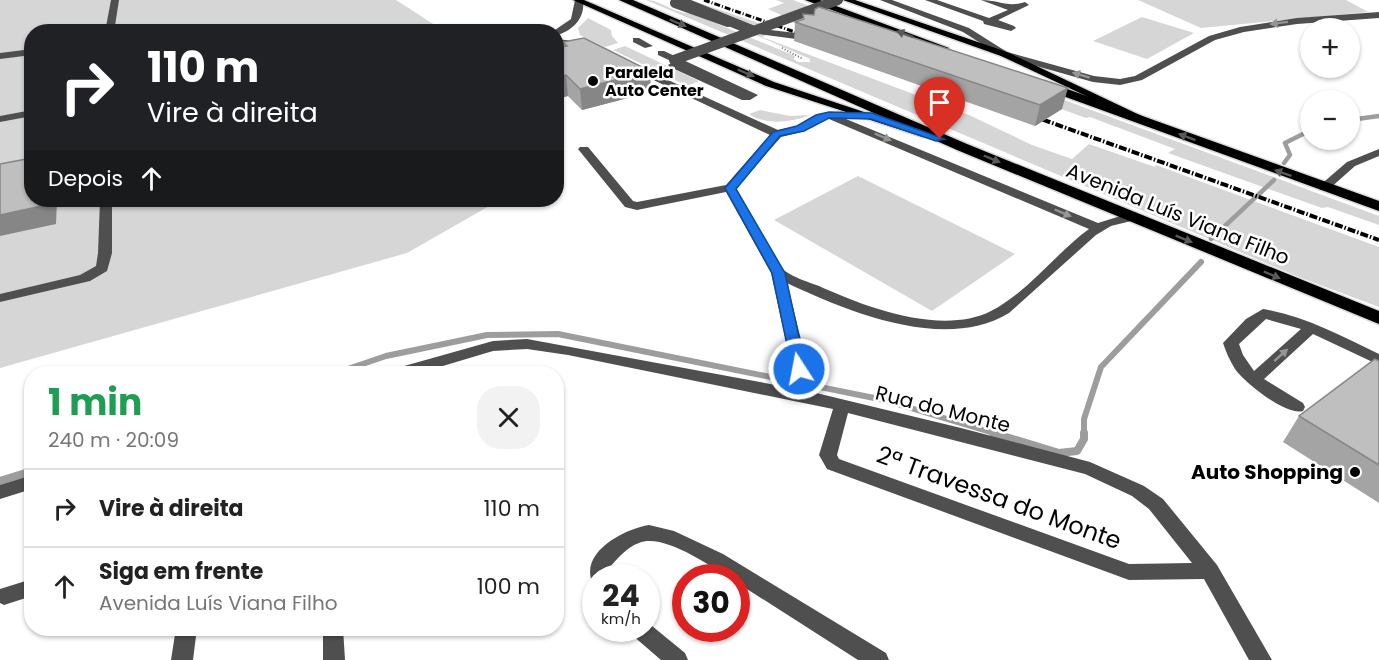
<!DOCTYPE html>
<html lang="pt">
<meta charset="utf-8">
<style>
:root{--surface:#fff;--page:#f2f2f2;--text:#222;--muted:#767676;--line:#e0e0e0}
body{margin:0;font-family:Poppins,sans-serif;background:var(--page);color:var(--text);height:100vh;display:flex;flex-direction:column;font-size:22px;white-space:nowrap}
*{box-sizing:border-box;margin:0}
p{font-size:20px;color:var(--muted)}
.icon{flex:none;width:33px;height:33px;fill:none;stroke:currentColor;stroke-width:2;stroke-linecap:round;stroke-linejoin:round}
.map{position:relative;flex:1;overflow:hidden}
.details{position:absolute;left:24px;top:366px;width:540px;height:270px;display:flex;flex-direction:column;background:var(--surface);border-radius:24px;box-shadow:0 2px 4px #0004}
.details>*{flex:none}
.banner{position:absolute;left:24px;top:24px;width:540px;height:183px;border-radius:24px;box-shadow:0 2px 4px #0004;background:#202124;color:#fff;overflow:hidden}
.fabs{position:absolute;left:1300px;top:18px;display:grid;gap:12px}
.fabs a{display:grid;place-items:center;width:60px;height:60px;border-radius:50%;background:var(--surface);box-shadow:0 2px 4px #0004;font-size:30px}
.speed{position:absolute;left:582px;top:564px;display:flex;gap:12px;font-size:30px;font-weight:700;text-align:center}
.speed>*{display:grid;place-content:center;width:78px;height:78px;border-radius:50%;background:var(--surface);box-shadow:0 2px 4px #0004;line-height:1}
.speed small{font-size:15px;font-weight:400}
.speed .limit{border:9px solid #d22;background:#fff;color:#111}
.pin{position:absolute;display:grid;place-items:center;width:51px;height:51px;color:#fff;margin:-62px -26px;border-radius:50% 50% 50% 0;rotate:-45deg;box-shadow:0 0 6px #0007}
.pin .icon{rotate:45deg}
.me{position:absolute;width:66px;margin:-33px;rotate:349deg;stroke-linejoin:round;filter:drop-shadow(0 0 4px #0008)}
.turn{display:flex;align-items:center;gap:21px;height:126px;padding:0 24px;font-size:27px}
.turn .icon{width:78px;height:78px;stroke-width:2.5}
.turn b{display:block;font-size:42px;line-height:51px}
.then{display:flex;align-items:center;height:57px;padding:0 24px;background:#0003;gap:12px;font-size:22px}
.round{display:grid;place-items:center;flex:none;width:63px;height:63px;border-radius:24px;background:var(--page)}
.headline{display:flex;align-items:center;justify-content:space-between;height:102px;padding:0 24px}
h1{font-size:36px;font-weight:700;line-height:45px;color:#1e9e55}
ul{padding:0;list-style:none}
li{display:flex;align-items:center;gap:18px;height:78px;padding:0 24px;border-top:2px solid var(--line)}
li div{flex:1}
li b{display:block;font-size:22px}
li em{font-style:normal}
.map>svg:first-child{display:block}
.green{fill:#d6d6d6}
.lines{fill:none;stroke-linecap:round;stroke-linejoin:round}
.stream-far2{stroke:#9d9d9d;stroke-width:4.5}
.stream-far1{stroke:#9d9d9d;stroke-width:6}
.stream{stroke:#9d9d9d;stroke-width:8}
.major-casing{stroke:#dbdbdb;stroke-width:3}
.highway-casing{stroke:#dbdbdb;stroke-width:3}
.path{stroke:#717171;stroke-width:2;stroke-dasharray:1 2;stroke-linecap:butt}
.minor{fill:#4f4f4f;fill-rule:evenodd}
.major{fill:#000;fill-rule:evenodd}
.highway{fill:#000;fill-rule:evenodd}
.rail-far1{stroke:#000;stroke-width:3;stroke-dasharray:6 2 1 2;stroke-linecap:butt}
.rail{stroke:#000;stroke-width:4;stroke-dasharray:8 2 1.5 2;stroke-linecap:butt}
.minor-bridge{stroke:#4f4f4f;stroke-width:10}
.wall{fill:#a4a4a4}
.shaded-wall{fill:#868686}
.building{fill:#bfbfbf;stroke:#868686;stroke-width:1.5}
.oneway{fill:#595959}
.oneway2{fill:#959595}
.route{fill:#1a73e8;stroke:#114b97;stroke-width:1.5}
.poi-dot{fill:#000;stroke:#fff;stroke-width:2}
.labels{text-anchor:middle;stroke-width:5;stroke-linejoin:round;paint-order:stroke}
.far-poi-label{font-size:16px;font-weight:bold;fill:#000;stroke:#fff;text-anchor:start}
.street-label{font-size:20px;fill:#000;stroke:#fff}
.poi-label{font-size:20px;font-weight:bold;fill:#000;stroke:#fff;text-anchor:end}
.near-street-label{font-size:24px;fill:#000;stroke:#fff}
</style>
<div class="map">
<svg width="1379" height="660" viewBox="0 0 1379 660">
<rect width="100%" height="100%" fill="#fff"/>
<path class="green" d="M 0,0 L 396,0 L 444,31 L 32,32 L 32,200 L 496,200 L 491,205 L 407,253 L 0,368 Z
M 646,0 C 662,0 675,15 691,13 L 795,56 L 794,59 L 798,62 L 810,62 L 810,59 L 676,0 L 691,0 L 770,27 L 768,34 L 762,37 L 969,115 L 1032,145 L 1072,159 L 1089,144 L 1155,167 L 1156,165 L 1379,247 L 1379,307 L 1299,277 Z
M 776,0 L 793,0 L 1379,216 L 1379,225 L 1328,207 L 1322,208 L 1168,153 L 1175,149 L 1090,117 L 1086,118 L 919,57 L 800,17 L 792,20 L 768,9 L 784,3 Z
M 1138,0 L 1346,0 L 1368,12 L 1201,28 Z
M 1142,17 L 1194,33 L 1147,59 L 1093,41 Z
M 588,18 L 611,30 L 612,36 L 618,43 L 605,47 L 580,35 L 578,28 Z
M 625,46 L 699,81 L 687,86 L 613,50 Z
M 760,110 L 790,116 L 811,115 C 791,122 767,126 749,114 Z
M 858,176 L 1015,254 L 932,311 L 774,220 Z"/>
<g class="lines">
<path class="stream-far2" d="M 1350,120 L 1379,116
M 1284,163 L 1290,155 L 1285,143 L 1311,130
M 1211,239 L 1274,180"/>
<path class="stream-far1" d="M 333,374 L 386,356 L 487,335 L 558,334 L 884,400 L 997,434
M 1084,434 L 1084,419 L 1101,367 L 1201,262"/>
<path class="stream" d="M 993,433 L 1059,453 L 1077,451 L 1084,439 L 1084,433
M 0,481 L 32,471"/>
<g class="major-casing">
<path id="major" d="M 573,0 L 584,0 L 774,82 L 933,135 L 931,137 L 923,137 L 766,86 Z
M 843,0 L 855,0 L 1007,52 L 1146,118 L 1145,120 L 1137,120 L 1001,56 Z"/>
</g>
<g class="highway-casing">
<path id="highway" d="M 619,0 L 633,0 L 967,144 L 1379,311 L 1379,324 L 957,150 Z
M 805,0 L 820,0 L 949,48 L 947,50 L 939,50 Z
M 1045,81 L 1379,201 L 1379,211 L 1041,88 L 1041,82 Z"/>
</g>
<path class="path" d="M 782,48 L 803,59"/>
<path class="minor" d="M 111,0 L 119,0 L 114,32 L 105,32 Z
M 575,0 L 583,1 C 585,19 573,30 556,36 L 556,32 L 552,32 L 571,19 Z
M 880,0 L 892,0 L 969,28 L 1007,52 L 1094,76 L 1120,79 L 1135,76 L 1209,36 L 1240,27 L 1297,18 L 1379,12 L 1379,18 L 1297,24 L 1244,32 L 1215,40 L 1142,80 L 1120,85 L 1093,82 L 1001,56 L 963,32 Z
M 925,0 L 937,0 L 989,18 L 1008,10 L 981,0 C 999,0 1008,8 1025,2 L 1029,5 L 998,20 L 1014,26 L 1016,28 L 1011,31 L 984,24 L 983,21 Z
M 319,24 L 322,25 L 325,32 L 316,32 L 314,27 Z
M 754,28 L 796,33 L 801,36 L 796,39 L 751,33 L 751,29 Z
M 633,38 L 639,38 L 653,46 L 645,48 L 633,42 Z
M 556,39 L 584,42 L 589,45 L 584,48 L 556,45 Z
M 32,49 L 32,55 L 0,59 L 0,53 Z
M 658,51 L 664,51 L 758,95 L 750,100 L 742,100 L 670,67 L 668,65 L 673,62 L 658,55 Z
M 633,64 L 778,130 L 797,126 L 815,115 L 829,112 L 876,114 L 877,116 L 872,119 L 846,119 L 1098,223 L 1130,213 L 1135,214 L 1136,217 L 1135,220 L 1111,226 L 1096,235 L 1009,313 C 945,352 848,312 787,283 L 807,364 L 808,391 L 961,428 L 1090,462 L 1144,486 L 1163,499 L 1217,565 L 1272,660 L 1249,660 L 1204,579 L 1129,580 L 827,469 L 819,455 L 833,409 L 568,355 L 527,349 L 493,351 L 416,374 L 388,374 L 390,370 L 493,341 L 527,339 L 792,388 L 791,364 L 771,273 L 726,192 L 637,210 L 625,207 L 578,149 L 580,147 L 588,147 L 633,201 L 637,202 L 726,185 L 770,135 L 630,69 L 628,67 ZM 829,118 L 829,119 L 1089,229 C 1056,253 1027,293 991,311 C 942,336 865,307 819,286 C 808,282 795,278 785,271 C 776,265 744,202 736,188 L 781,137 L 805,131 L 822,120 ZM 848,413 L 1085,474 L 1132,496 L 1149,509 L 1192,563 L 1129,564 L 839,459 L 837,455 Z
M 32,110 L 32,116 L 0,122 L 0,116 Z
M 1379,149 L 1379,156 L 1355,166 L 1328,190 L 1320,190 L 1318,187 L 1347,162 Z
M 100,200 L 112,200 L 112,253 L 107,271 L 90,281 L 0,302 L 0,294 L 80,275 L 96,266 L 98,253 Z
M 1263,309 C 1305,316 1341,336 1379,354 L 1379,365 L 1313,334 L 1264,379 L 1303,403 L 1305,407 L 1303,411 C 1286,416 1245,383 1235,369 C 1230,361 1226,352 1223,343 L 1246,319 ZM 1266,319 L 1301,329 L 1254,371 L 1243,355 L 1239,344 Z
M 32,475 L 32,489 L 0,499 L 0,485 Z
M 649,525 L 674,531 L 723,554 L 886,653 L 889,660 L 858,660 L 736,582 L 736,578 L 729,578 C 709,565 663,533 639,543 C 627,547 618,558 610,567 L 610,578 L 596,578 L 596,585 L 593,584 C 578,553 624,529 649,525 Z
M 32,579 L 32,596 L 4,605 L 0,603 L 0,589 Z
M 646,621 L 685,653 L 688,660 L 661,660 L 632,635 L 629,628 L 646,628 Z
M 176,628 L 197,628 L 193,660 L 171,660 Z
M 323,628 L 343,628 L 345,660 L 323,660 Z"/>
<use href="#major" class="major"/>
<use href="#highway" class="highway"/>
<path class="rail-far1" d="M 704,0 L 809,37"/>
<path class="rail" d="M 1030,115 L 1379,240"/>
<path class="minor-bridge" d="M 695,9 L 728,22 L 675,3 L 680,1 L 754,31
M 674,60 L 838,0"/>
</g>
<path class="wall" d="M 803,14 L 1062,109 L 1035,126 L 794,41 L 795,22 L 803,19 Z
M 563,42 L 651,92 L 582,110 L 568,96 L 556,99 L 564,47 Z
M 1379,361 L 1379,503 L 1283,442 L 1299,416 Z"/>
<path class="shaded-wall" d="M 650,71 L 651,92 L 582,110 L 580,89 Z
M 566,75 L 568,96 L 556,99 L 556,77 Z
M 1068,88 L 1062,109 L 1035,126 L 1040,105 Z
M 46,200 L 57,200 L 56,224 L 0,236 L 0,215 Z"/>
<path class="building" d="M 819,7 L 1068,88 L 1040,105 L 795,22 L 804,19 L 803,14 L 814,15 L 815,9 Z
M 584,38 L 650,71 L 580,89 L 566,75 L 556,77 L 556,48 L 567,46 L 563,42 Z
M 32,158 L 32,200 L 46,200 L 46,205 L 0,215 L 0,164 Z
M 1375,359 L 1379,361 L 1379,465 L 1299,416 Z"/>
<defs><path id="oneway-solid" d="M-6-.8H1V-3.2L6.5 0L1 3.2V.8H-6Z" transform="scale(1.5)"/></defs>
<g class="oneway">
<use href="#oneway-solid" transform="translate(678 23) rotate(23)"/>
<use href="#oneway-solid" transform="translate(905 34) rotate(-160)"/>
<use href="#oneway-solid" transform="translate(746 73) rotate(23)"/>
<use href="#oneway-solid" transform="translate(1187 137) rotate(-159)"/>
<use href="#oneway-solid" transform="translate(992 159) rotate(23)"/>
<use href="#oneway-solid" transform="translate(1283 173) rotate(-161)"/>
<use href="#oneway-solid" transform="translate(1184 239) rotate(22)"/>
<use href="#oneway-solid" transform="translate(1272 275) rotate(23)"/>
</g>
<g class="oneway2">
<use href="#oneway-solid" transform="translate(1279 23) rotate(173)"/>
<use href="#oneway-solid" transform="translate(1081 75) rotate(-163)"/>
<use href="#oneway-solid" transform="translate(883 137) rotate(23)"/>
<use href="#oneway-solid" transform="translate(1063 213) rotate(23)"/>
<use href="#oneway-solid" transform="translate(1281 355) rotate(-42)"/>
</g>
<path class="route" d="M 829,112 L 872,113 L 945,139 L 936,141 L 871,119 L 829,118 L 804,131 L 780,136 L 736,189 L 785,273 L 806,369 L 799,373 L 792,369 L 772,273 L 725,188 L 773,132 L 797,126 L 816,115 Z"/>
<g class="poi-dot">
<circle cx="593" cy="81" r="6"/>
<circle cx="1355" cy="472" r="6"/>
</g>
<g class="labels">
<g class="far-poi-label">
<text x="605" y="78">Paralela<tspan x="605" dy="18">Auto Center</tspan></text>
</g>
<g class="street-label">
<text transform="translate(1178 214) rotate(22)" y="7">Avenida Luís Viana Filho</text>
<text transform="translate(943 409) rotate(14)" y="7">Rua do Monte</text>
</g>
<g class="poi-label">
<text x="1343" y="479">Auto Shopping</text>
</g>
<g class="near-street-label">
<text transform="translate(999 498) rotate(20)" y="8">2ª Travessa do Monte</text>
</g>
</g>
</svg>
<div class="fabs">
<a>+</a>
<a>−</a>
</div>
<div class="speed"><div>24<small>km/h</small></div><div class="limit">30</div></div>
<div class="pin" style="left:940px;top:139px;background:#d93025"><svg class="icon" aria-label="arrive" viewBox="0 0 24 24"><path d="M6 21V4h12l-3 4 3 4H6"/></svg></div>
<svg class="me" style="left:799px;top:369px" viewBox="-20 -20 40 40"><circle r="17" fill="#1a73e8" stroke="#fff" stroke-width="3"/><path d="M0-11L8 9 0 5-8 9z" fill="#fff"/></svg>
<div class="banner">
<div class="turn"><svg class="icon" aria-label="right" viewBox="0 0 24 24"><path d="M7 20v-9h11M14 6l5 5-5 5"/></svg><div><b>110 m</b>Vire à direita</div></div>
<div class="then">Depois<svg class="icon" aria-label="ahead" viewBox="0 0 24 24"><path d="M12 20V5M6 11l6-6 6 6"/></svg></div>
</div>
<section class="details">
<div class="headline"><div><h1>1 min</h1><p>240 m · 20:09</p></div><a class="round"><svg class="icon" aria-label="close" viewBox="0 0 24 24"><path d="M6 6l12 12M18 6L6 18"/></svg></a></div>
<ul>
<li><svg class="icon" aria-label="right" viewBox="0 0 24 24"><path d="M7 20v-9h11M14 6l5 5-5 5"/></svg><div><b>Vire à direita</b></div><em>110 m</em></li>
<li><svg class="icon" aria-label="ahead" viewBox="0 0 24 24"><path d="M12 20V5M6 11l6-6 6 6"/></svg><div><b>Siga em frente</b><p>Avenida Luís Viana Filho</p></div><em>100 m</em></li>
</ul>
</section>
</div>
